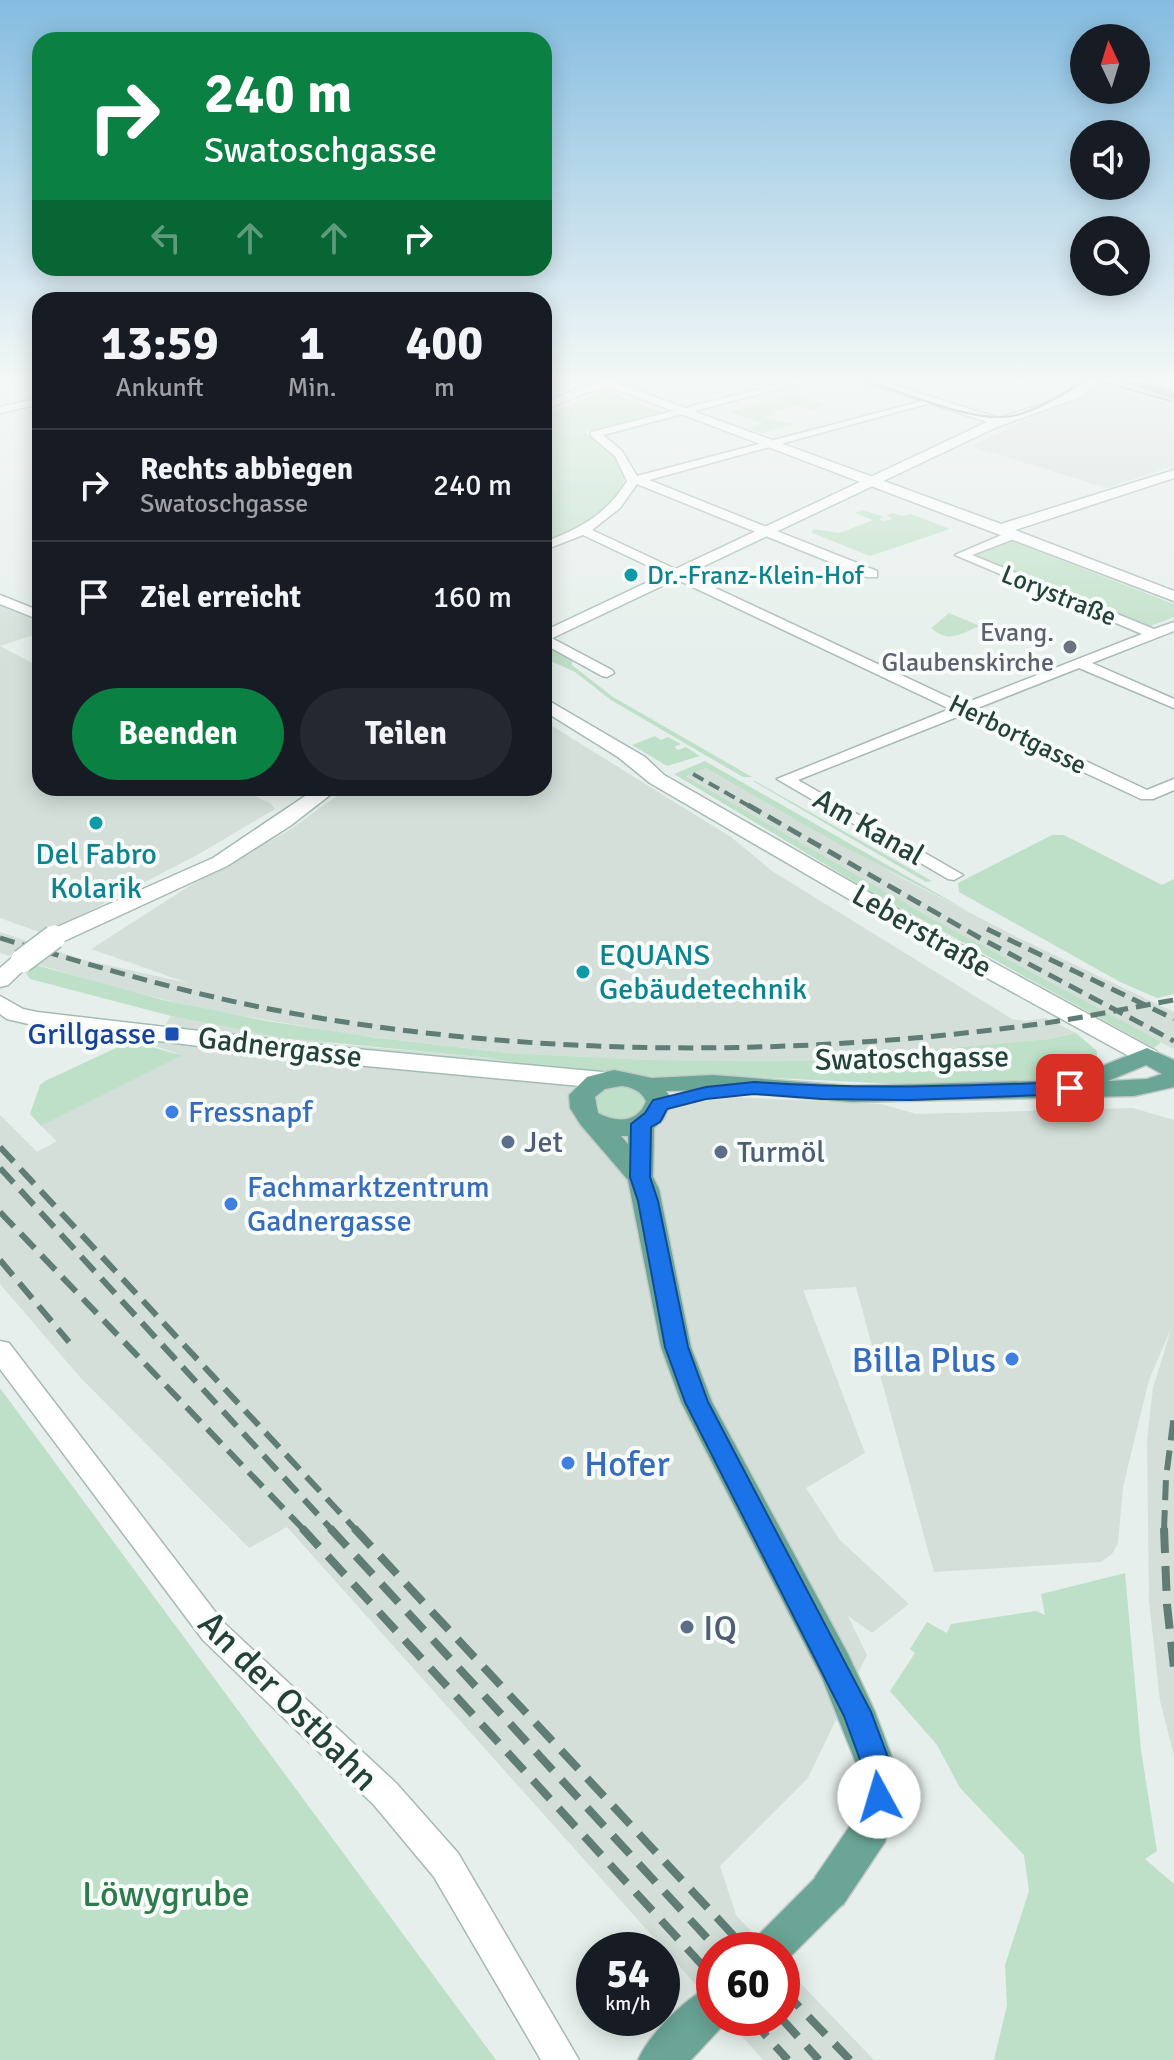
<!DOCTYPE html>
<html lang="de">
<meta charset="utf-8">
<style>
:root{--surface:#171b24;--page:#242831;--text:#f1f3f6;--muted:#9ea1a6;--line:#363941;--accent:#0b8043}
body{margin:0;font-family:Signika,sans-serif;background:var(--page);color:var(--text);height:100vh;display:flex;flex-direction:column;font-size:30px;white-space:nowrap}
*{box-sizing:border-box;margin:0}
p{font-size:26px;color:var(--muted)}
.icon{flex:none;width:44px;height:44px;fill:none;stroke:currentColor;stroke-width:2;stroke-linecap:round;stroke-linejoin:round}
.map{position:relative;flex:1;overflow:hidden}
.drawer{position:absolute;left:32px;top:292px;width:520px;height:504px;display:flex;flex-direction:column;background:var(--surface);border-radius:24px;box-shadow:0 4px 20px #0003}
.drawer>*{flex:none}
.top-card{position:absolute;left:32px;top:32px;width:520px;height:244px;border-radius:24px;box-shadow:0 4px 20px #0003;background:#0b8043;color:#fff;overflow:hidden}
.needle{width:52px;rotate:356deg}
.fabs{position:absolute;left:1070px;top:24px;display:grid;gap:16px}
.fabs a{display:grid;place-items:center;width:80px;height:80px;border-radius:50%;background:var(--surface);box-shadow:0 4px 20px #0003;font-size:40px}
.speed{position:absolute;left:576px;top:1932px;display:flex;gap:16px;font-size:40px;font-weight:700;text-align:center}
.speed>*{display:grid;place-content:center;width:104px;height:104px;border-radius:50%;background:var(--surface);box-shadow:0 4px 20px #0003;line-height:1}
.speed small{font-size:20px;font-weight:400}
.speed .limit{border:12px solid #d22;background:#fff;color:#111}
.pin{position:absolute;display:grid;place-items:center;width:68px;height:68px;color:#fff;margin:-34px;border-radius:16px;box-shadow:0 4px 12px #0006}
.me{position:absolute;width:88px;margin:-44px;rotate:354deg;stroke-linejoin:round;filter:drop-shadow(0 0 6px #0008)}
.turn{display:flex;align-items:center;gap:28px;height:168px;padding:0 40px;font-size:36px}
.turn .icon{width:104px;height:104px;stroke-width:2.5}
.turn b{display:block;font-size:56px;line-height:68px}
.lanes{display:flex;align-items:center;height:76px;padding:0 40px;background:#0003;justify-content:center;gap:40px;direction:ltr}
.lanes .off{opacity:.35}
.eta{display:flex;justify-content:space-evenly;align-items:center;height:136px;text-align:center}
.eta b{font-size:48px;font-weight:700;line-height:56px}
.button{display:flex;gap:16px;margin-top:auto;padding:16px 40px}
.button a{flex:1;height:92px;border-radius:48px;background:var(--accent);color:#fff;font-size:32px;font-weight:700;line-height:92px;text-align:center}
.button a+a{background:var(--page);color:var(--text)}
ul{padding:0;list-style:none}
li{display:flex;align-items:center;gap:24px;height:112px;padding:0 40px;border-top:2px solid var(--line)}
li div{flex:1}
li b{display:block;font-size:30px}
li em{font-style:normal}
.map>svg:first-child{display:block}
.built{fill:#d4dfda}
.green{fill:#bfe0c8}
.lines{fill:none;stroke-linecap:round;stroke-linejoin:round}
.minor-casing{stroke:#a8b8b2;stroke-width:3}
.tertiary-casing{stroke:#a8b8b2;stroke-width:3}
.secondary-casing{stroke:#a4bbb3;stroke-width:3}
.primary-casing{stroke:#c2cac8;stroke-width:3}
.minor{fill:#fff;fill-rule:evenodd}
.tertiary{fill:#fff;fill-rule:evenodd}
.secondary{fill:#fff;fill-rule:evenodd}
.primary{fill:#6aa596;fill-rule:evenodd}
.tram{stroke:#5f7d75;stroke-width:2}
.rail-far3{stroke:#5f7d75;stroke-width:4;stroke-dasharray:12 6;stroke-linecap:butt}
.rail-far2{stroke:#5f7d75;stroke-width:5;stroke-dasharray:15 8;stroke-linecap:butt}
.rail-far1{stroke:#5f7d75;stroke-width:6;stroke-dasharray:20 10;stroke-linecap:butt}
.rail{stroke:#5f7d75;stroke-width:8;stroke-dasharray:25 13;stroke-linecap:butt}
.secondary-bridge-casing{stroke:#a4bbb3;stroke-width:26;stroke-linecap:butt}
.primary-bridge-casing{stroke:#c2cac8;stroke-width:41;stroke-linecap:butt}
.secondary-bridge{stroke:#fff;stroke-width:23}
.primary-bridge{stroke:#6aa596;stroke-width:38}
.route{fill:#1a73e8;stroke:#114b97;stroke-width:2}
.culture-dot{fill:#0f9aa8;stroke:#f7fbf9;stroke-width:3}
.worship-dot{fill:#6b7280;stroke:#f7fbf9;stroke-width:3}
.transit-dot{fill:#1a4fb4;stroke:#f7fbf9;stroke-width:3}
.shop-dot{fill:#3f7fe0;stroke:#f7fbf9;stroke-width:3}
.service-dot{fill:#5c6f8a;stroke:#f7fbf9;stroke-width:3}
.labels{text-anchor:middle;stroke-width:8;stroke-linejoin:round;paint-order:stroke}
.far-culture-label{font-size:26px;fill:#0d838f;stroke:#f7fbf9;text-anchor:start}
.far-street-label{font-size:26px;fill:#24423a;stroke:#f7fbf9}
.far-worship-label{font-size:26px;fill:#5b616d;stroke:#f7fbf9;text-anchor:end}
.street-label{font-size:30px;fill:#24423a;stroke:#f7fbf9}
.culture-label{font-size:30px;fill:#0d838f;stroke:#f7fbf9}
.transit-label{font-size:30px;fill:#164399;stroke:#f7fbf9;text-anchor:end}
.shop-label{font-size:30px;fill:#366cbe;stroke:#f7fbf9;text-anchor:start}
.service-label{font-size:30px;fill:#4e5e75;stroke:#f7fbf9;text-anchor:start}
.near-shop-label{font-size:36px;fill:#366cbe;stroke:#f7fbf9;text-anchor:end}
.near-service-label{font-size:36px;fill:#4e5e75;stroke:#f7fbf9;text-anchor:start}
.near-street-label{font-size:36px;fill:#24423a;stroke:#f7fbf9}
.near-park-label{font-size:36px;fill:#2d7a4b;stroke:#f7fbf9}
</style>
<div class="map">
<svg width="1174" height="2060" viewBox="0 0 1174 2060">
<rect width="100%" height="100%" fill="#e6efeb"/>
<path class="built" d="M 1108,386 L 1174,405 L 1174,466 L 1107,488 L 971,446 L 1092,389 Z
M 0,602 L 40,619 L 40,633 L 0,646 L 40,667 L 40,788 L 237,788 L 270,803 L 275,809 L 199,854 L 45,934 L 0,918 Z
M 544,721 L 731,837 L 772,871 L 1012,1019 L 1025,1021 L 1046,1018 L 1076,1033 L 1049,1039 L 806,1061 L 648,1060 L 508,1053 L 348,1034 L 203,1009 L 112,987 L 0,953 L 0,932 L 84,960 L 188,983 L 91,949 L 188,887 L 288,831 L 348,788 L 544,788 Z
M 706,768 L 900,877 L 1023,940 L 1174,1012 L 1174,1049 L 1083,1003 L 891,896 L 685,775 Z
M 171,1016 L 335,1044 L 492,1058 L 589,1075 L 627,1072 L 655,1079 L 676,1106 L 697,1100 L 729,1097 L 881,1104 L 916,1114 L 1133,1108 L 1174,1120 L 1174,1756 L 1160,1701 L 1149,1601 L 1147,1440 L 1153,1388 L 1172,1326 L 1149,1380 L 1123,1487 L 1118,1543 L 1112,1554 L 1101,1562 L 934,1572 L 856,1287 L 803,1290 L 865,1453 L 806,1488 L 840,1540 L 909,1604 L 872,1633 L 848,1616 L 867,1655 L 808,1778 L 720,1866 L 736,1915 L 769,1950 L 714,1950 L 714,2005 L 287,1527 L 249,1548 L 79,1376 L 0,1284 L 0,1115 L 37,1152 L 57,1141 L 41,1126 L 181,1055 L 153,1045 Z
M 782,1964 L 874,2060 L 763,2060 L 726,2018 L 782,2018 Z"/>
<path class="green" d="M 606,391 L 662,412 L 585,432 C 594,442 609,448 618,460 C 645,500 571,531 544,541 L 544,415 Z
M 790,395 L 827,404 L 811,410 L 797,405 L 773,411 L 778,414 L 763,418 L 793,424 L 762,433 L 748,428 L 762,423 L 729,412 L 738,409 L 751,414 L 740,409 Z
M 863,510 L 884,517 L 879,519 L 883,521 L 893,519 L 886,515 L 893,513 L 902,516 L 911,514 L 950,529 L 870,556 L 812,533 L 813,529 L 840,533 L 873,520 L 855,513 Z
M 1009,540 L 1174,604 L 1174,617 L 1148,627 L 970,556 L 971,553 Z
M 949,613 L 980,626 C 959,634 950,644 931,628 Z
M 544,646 L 572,660 L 572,665 L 613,697 L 752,777 L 743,777 L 705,755 L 611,700 L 575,672 L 544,658 L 547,654 Z
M 655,736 L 661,740 L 668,737 L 681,744 L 674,747 L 678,750 L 686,747 L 700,756 L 667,766 L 632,745 Z
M 705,761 L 973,914 L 835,842 L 706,768 L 686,776 L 927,916 L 1161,1042 L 1154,1048 L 868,890 L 674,774 Z
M 753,781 L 755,781 L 932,881 L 926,882 Z
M 1052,835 L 1064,835 L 1162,885 L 1174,879 L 1174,994 L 1157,998 L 1120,982 L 959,892 L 958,883 Z
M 32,964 L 163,1000 L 267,1021 L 371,1037 L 508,1053 L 648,1060 L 806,1061 L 1049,1039 L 1076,1033 L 1097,1051 L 1097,1062 L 1104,1066 L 1062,1079 L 900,1084 L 707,1075 L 667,1079 L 627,1072 L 589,1075 L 490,1058 L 284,1038 L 171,1016 L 30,979 L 24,970 Z
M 129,1042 C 148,1044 164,1052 183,1055 L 41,1126 L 30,1114 L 40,1085 L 45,1081 Z
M 613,1085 L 632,1086 L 648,1098 L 645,1113 L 622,1121 L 598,1115 L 592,1099 L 598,1091 Z
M 0,1388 L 496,2060 L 0,2060 Z
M 1125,1573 L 1141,1750 L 1157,1851 L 1145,1859 L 1174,1884 L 1174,2060 L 994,2060 L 1007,2005 L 1005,1965 L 1029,1891 L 1024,1855 L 960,1788 L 937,1745 L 890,1691 L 915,1653 L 910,1649 L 927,1622 L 947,1633 L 951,1624 L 1036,1611 L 1045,1615 L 1041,1594 Z"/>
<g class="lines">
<g class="minor-casing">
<path id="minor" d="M 799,379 L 816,379 L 603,435 L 622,451 L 637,476 L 934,398 L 934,402 L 649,480 L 877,571 L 877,577 L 867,577 L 637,484 L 620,508 L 592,530 L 963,704 L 1142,634 L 955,555 L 1011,531 L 1019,531 L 1019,537 L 972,555 L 1154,629 L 1174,622 L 1174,631 L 1092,663 L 1174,699 L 1174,708 L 1079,668 L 975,709 L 1147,790 L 1174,779 L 1174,790 L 1153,799 L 1141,799 L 962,715 L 798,780 L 963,875 L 954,880 L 948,879 L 777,779 L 950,709 L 583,535 L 544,550 L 544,542 C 580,529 607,514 627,481 L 615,456 L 591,436 L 591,432 Z
M 608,381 L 611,386 L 582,394 L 544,410 L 544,403 L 574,390 Z
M 40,398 L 40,404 L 0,413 L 0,407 Z
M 0,595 L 40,611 L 40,620 L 0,604 Z
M 544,634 L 612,670 L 614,673 L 607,677 L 602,676 L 544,644 Z
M 0,1341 L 9,1343 L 223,1622 L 396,1783 L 458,1853 L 579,2060 L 541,2060 L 434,1877 L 374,1805 L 203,1640 L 0,1369 Z"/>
</g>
<g class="tertiary-casing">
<path id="tertiary" d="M 589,379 L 606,379 L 1001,524 L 1174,470 L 1174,478 L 1015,530 L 1174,591 L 1174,601 Z"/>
</g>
<g class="secondary-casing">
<path id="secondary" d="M 0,379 L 40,379 L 40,383 L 0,383 Z
M 855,379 L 873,379 L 999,418 L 1060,398 L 1090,379 L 1102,379 L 1083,396 L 997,427 L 544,642 L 544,631 L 987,422 Z
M 544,698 L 645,757 L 664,775 L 954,941 L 1156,1051 L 1159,1056 L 1156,1061 L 1138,1061 L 938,951 L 650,783 L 618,757 L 544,711 Z
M 317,788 L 339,788 L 290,826 L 227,866 L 62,942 L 54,944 L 43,937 L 46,932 L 213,858 Z
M 22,954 L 30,956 L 33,961 L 8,985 L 0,987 L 0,968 L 14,956 Z
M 0,996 L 23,1009 L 37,1012 L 345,1048 L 602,1072 L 611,1074 L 614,1080 L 611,1086 L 602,1088 L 345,1064 L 37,1026 L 7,1019 L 0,1014 Z"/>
</g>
<g class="primary-casing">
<path id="primary" d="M 1113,379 L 1132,379 L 1174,391 L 1174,399 Z
M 1147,1048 L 1174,1060 L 1174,1087 L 1134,1096 L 851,1102 L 713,1090 L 666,1091 L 672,1101 L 663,1120 L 654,1128 L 653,1177 L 659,1189 L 691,1347 L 712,1402 L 848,1654 L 875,1712 L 896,1768 L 898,1797 L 885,1842 L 843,1905 L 829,1911 L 815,1905 L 809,1891 L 815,1877 L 854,1820 L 860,1797 L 858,1768 L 822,1678 L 681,1402 L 661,1347 L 628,1180 L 580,1124 L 570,1108 L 569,1095 L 587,1077 L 614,1070 L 652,1078 L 713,1075 L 851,1086 L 1067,1080 ZM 1146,1065 L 1162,1074 L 1147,1079 L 1108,1081 ZM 621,1086 C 632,1087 641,1091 646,1101 C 638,1123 617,1123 598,1113 L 595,1097 L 605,1089 ZM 621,1136 L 628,1136 L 628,1144 Z
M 714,1985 L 714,2018 L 730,2018 L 691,2060 L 638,2060 C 649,2034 688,1995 714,1985 Z"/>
</g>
<use href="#minor" class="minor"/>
<use href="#tertiary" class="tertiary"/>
<use href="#secondary" class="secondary"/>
<use href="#primary" class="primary"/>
<path class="tram" d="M 861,379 C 900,391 979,426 1017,415 C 1041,409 1066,391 1089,379
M 1094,379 L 1174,402"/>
<path class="rail-far3" d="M 693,774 L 751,807"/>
<path class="rail-far2" d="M 748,805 L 980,938 L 1174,1041
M 987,929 L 1174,1019
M 0,938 C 93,966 185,993 280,1011 C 526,1057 784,1058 1031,1025 C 1079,1019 1127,1008 1174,1000"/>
<path class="rail-far1" d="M 0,1147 L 356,1530
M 0,1168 L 332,1530
M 0,1212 L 304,1530
M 0,1260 L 69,1342
M 1164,1530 L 1166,1478 L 1174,1415"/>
<path class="rail" d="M 302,1528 L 714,1978
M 330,1528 L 718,1950
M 354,1528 L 747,1950
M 1164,1528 L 1167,1605 L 1174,1668
M 782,1989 L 850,2060
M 750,2018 L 788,2060
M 781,2018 L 819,2060"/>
<g class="secondary-bridge-casing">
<path id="secondary-bridge" d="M 22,961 L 54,937"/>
</g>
<g class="primary-bridge-casing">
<path id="primary-bridge" d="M 770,1950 L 829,1891"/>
</g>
<use href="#secondary-bridge" class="secondary-bridge"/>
<use href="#primary-bridge" class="primary-bridge"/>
</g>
<linearGradient id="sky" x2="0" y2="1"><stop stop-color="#84bce0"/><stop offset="0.57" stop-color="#f4f8f6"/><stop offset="1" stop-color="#f4f8f6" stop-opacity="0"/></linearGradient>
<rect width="1174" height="667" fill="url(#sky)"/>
<path class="route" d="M 754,1082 C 860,1090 964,1086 1070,1082 L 1079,1088 L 1070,1094 L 911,1100 L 822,1099 L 754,1094 L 706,1099 L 667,1109 L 660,1122 L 651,1127 L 650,1177 L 658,1201 L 688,1347 L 708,1402 L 871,1712 L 892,1768 L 893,1797 L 889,1807 L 879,1812 L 868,1807 L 864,1797 L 863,1768 L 844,1716 L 685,1402 L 665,1347 L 638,1201 L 630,1177 L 631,1124 L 645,1113 L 653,1100 L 706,1087 Z"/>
<g class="culture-dot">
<circle cx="631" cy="575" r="8"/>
<circle cx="96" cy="823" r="8"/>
<circle cx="583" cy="972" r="8"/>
</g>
<circle class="worship-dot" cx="1070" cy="647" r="8"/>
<rect class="transit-dot" x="164" y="1026" width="16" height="16" rx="4"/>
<g class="shop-dot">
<circle cx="172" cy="1112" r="8"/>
<circle cx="231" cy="1204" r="8"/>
<circle cx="1012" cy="1359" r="8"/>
<circle cx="568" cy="1463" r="8"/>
</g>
<g class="service-dot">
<circle cx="508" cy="1142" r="8"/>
<circle cx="721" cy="1152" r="8"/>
<circle cx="687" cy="1627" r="8"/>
</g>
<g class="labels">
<g class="far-culture-label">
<text x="647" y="584">Dr.-Franz-Klein-Hof</text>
</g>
<g class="far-street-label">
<text transform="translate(1059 595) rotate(22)" y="9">Lorystraße</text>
<text transform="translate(1018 734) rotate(26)" y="9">Herbortgasse</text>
</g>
<g class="far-worship-label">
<text x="1054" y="641">Evang.<tspan x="1054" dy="30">Glaubenskirche</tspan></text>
</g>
<g class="street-label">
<text transform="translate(869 827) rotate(30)" y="10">Am Kanal</text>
<text transform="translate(922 931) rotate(30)" y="10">Leberstraße</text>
<text transform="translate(280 1047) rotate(7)" y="10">Gadnergasse</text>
<text transform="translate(912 1058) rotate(-1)" y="10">Swatoschgasse</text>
</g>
<g class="culture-label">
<text x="96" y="864">Del Fabro<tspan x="96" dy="34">Kolarik</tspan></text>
<text x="599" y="965" text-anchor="start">EQUANS<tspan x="599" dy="34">Gebäudetechnik</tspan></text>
</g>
<g class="transit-label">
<text x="156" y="1044">Grillgasse</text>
</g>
<g class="shop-label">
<text x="188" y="1122">Fressnapf</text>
<text x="247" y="1197">Fachmarktzentrum<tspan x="247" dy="34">Gadnergasse</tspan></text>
</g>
<g class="service-label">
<text x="524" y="1152">Jet</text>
<text x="737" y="1162">Turmöl</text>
</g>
<g class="near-shop-label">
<text x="996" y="1372">Billa Plus</text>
<text x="584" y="1476" text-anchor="start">Hofer</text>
</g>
<g class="near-service-label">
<text x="703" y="1640">IQ</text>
</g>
<g class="near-street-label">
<text transform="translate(289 1700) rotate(45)" y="13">An der Ostbahn</text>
</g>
<g class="near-park-label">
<text x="166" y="1906">Löwygrube</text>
</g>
</g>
</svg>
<div class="fabs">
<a><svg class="needle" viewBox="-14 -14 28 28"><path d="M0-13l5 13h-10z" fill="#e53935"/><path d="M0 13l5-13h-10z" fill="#9ea1a6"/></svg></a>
<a><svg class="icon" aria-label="sound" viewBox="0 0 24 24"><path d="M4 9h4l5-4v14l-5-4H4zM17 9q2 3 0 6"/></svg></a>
<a><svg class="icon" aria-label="search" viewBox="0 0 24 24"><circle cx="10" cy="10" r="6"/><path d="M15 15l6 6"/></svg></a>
</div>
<div class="speed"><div>54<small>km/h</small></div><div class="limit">60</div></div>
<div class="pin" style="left:1070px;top:1088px;background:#d93025"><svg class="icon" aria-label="arrive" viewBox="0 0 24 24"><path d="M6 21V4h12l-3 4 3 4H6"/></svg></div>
<svg class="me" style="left:879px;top:1797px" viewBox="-20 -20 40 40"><circle r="19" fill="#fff"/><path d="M0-13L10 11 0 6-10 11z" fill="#1a73e8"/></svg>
<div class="top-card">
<div class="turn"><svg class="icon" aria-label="right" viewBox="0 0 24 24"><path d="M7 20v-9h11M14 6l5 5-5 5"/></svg><div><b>240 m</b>Swatoschgasse</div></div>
<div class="lanes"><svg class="icon off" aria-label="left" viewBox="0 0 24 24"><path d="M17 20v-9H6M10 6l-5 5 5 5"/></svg><svg class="icon off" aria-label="ahead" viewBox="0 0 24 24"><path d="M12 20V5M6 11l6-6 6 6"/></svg><svg class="icon off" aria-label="ahead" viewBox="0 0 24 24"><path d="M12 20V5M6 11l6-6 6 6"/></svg><svg class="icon" aria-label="right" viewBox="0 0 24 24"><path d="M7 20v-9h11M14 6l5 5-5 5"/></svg></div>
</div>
<section class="drawer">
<div class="eta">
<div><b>13:59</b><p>Ankunft</p></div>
<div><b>1</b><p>Min.</p></div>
<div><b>400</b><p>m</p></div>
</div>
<ul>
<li><svg class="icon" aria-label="right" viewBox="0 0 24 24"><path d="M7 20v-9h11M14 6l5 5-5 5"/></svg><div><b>Rechts abbiegen</b><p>Swatoschgasse</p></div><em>240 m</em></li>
<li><svg class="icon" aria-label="arrive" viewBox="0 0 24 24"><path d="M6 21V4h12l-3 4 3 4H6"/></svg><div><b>Ziel erreicht</b></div><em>160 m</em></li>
</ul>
<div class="button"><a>Beenden</a><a>Teilen</a></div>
</section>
</div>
